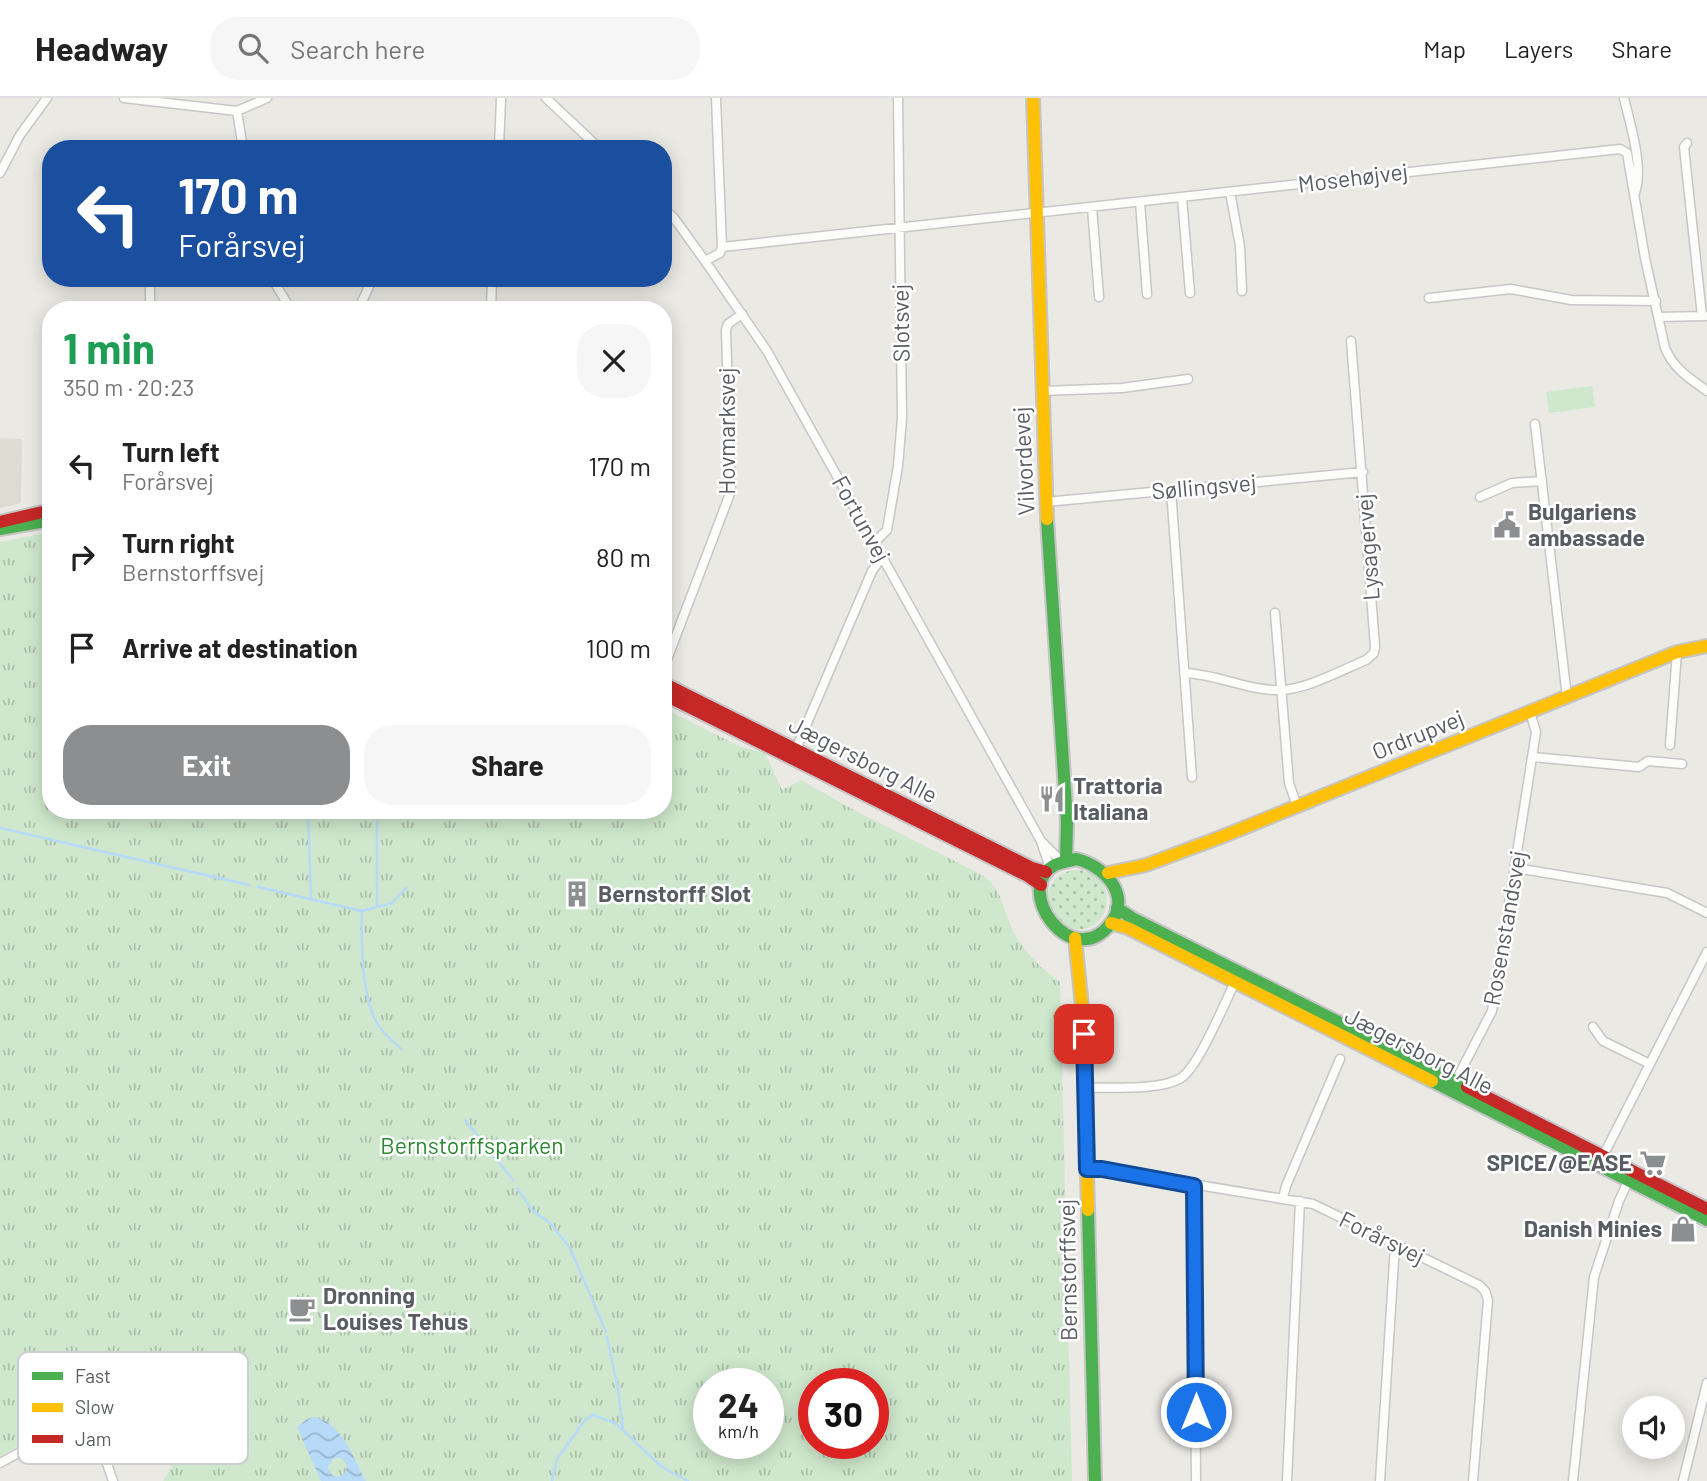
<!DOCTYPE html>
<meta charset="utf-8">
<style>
:root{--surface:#fff;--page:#f6f6f6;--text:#222;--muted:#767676;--line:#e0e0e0;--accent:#8c8e90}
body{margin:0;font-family:Barlow,sans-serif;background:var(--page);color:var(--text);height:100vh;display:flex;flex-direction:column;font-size:26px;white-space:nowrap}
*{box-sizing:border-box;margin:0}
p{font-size:23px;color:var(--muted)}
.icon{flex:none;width:38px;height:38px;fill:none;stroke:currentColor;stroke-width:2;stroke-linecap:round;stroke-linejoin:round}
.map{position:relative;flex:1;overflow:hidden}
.sheet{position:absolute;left:42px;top:203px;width:630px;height:518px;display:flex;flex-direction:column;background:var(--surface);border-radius:28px;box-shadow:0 4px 18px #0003}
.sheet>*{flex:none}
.hud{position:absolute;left:42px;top:42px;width:630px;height:147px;border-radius:28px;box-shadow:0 4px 18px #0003;background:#1a4fa0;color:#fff;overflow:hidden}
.fabs{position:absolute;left:1622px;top:1298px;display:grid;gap:14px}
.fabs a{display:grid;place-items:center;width:63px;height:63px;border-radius:50%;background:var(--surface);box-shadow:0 4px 18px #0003;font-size:35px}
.speed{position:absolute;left:693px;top:1270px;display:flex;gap:14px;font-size:35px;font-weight:700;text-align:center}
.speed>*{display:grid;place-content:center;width:91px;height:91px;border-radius:50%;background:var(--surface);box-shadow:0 4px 18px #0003;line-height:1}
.speed small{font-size:18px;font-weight:400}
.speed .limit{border:10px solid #d22;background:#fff;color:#111}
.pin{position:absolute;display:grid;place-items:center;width:60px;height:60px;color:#fff;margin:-30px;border-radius:14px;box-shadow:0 4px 10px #0006}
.me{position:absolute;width:77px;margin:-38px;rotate:0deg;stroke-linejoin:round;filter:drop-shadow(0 0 5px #0008)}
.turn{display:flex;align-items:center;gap:24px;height:147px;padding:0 21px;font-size:32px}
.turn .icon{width:91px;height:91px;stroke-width:2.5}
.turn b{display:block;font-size:49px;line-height:60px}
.round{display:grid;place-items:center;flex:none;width:74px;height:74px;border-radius:28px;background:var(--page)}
.headline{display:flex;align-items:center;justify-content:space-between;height:119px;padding:0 21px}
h1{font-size:42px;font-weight:700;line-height:52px;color:#1e9e55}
.cta{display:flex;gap:14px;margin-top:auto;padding:14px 21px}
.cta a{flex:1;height:80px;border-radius:28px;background:var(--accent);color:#fff;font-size:28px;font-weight:700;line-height:80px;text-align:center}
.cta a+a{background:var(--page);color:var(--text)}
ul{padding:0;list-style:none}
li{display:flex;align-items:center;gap:21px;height:91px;padding:0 21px}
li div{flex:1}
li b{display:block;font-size:26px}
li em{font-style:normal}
header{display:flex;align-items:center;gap:42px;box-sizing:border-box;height:98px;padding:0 35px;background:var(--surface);border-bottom:2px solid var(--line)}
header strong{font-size:33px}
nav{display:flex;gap:38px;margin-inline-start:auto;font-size:24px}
.search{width:490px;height:63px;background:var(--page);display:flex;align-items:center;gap:18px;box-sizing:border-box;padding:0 24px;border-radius:28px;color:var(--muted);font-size:26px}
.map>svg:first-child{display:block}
.education{fill:#dddcd3}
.grass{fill:url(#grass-dots)}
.park{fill:url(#park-tufts);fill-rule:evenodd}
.pitch{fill:#cfe8cd}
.water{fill:url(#water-waves);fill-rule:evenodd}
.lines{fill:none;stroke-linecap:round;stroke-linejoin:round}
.stream{stroke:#b6daf7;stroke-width:2.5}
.street-casing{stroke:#c6c7c6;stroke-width:11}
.fast-casing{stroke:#c5c5c5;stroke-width:16}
.slow-casing{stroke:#c5c5c5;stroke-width:16}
.jam-casing{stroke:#c5c5c5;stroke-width:16}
.street{stroke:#fcfcfb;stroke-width:8}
.fast{stroke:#4caf50;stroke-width:12}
.slow{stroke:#ffc107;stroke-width:12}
.jam{stroke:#c62828;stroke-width:12}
.route-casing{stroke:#114b97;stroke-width:18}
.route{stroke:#1a73e8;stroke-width:12}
.labels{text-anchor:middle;stroke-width:5;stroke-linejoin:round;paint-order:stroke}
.street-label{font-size:23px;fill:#595d63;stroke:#fff}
.poi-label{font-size:23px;font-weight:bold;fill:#595d63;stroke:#fff;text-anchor:start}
.park-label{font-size:23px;fill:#2c8731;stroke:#fff}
.key{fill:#fff;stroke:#cdced0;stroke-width:2}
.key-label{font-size:19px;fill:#595d63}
</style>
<header>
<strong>Headway</strong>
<div class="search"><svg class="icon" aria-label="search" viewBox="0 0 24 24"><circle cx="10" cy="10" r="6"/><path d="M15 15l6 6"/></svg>Search here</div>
<nav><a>Map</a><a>Layers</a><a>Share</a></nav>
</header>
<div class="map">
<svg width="1707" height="1383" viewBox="0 0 1707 1383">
<defs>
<pattern id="grass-dots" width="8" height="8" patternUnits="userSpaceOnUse" patternTransform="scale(1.75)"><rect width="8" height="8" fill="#cfe8cd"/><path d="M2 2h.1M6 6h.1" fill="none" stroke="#abbfaa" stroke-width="1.8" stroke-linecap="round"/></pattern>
<pattern id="park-tufts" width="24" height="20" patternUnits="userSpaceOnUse" patternTransform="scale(1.75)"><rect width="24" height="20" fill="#cfe8cd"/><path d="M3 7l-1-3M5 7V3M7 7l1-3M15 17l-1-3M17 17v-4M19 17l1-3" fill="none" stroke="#abbfaa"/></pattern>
<pattern id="water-waves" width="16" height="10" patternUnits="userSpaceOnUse" patternTransform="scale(1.75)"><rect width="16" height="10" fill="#b6daf7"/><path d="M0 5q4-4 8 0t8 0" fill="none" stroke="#97b4cc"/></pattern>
</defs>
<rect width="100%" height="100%" fill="#eae9e4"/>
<path class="education" d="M 0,340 L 22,341 L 21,405 L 0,410 Z"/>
<path class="grass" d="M1047 802a30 30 0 1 1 60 0a30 30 0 1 1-60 0Z"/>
<path class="park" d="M 51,434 L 51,712 L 663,712 L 663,610 L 741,649 L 765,655 L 782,692 L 801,682 L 854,712 L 984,778 C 1001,793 1000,800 1008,821 C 1017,847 1038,868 1060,884 L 1072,1383 L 163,1383 L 172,1369 L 127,1289 L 0,1358 L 0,444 ZM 709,1286 L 768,1286 L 768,1346 L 709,1346 ZM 814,1286 L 873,1286 L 873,1346 L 814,1346 Z"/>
<path class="pitch" d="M 1592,288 L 1595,309 L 1549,315 L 1546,294 Z"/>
<path class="water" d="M 314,1319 C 342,1324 353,1360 366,1383 L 321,1383 L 297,1329 L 307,1321 ZM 334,1360 L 342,1360 L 347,1367 L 345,1375 L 338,1379 L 332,1377 L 328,1369 Z"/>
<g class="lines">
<path class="stream" d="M 308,712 L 311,800
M 377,712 L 377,809
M 0,730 L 249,787
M 258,789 L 362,813 L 392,805 L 406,790
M 362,813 C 361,842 362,891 373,917 C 378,931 391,941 401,951
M 465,1022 L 513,1082
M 517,1090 L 533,1113 L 550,1125 L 570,1150 L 606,1234
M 607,1239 L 618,1291 L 623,1332
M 552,1383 L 557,1361 L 585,1322 L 593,1317 L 615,1325 L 662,1369 L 688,1383"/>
<g class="street-casing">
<path id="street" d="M 124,0 L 237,13 L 267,0
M 546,0 L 600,51
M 1624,0 C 1630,26 1644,69 1635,95
M 237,13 L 243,51
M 1687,45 L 1684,49 L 1702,218
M 499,51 L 501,0
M 0,75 L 20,37 L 47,0
M 1230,94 L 1240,148 L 1242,193
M 1182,100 L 1190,195
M 1140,104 L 1147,196
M 1092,109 L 1099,199
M 663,110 L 674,120 L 705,163 L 767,253 L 1041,743 L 1050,770
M 722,149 L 1620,51 L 1627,55 L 1645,160 L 1665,250 C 1674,271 1689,280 1707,293
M 705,163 L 720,155 L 722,149 L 716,0
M 272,180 L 291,212
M 1429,200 L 1511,191 L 1571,202 L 1656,203
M 150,212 L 150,191
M 358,212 L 373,180
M 491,212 L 492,180
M 1659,219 L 1705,218
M 1042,293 L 1122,290 L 1188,281
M 1535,326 L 1567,599
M 1171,392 L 1192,679
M 1480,399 L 1512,385 L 1542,383
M 1046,404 L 1363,374
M 875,444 L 887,432 L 898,368 L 902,320 L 898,0
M 1275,515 L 1289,685 L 1297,708
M 663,572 L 731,393 L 726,232 L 728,226 L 742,216
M 1185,575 C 1217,576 1248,593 1280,592 C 1305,592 1342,572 1366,562 L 1374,555 L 1375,548 L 1351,243
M 1670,647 L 1677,554
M 796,651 L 872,473 L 882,459
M 1533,659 L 1639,669 L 1648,663 L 1682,666
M 1043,745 L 1061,763
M 1516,770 L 1667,795 L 1707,815
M 1593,929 L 1603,943 L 1650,966
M 1454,986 L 1492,913 L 1536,634 L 1530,614
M 1085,990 C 1110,989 1160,993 1181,980 C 1199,968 1225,904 1236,882
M 1602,1060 L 1707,854
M 1087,1071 L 1102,1071 L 1313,1106 L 1479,1187 L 1485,1193 L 1488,1202 L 1473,1383
M 1194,1088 L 1196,1383
M 1283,1100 L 1286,1088 L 1340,961
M 79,1323 L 104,1357 L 113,1383
M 0,1365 L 136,1291
M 1287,1383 L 1300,1103
M 1380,1383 L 1395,1147
M 1573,1383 L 1594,1179 L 1619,1103 L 1630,1079
M 1683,1383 L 1707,1285"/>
</g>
<g class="fast-casing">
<path id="fast" d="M 1047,421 L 1067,724 L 1066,762
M 0,431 L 51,422
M 1076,761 C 1103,767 1132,796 1111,825 C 1072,877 1011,790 1055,767 C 1061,764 1070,763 1076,761 Z
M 1117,810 L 1132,820 L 1467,989
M 1432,983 L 1707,1122
M 1088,1112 L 1095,1383"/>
</g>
<g class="slow-casing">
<path id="slow" d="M 1033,0 L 1047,421
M 1108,775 L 1146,767 L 1221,739 L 1677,554 L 1707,548
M 1111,825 L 1128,830 L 1432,983
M 1075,840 L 1083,918 L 1088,1112"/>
</g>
<g class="jam-casing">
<path id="jam" d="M 0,424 L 51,412
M 663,585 L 1032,770 L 1046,774
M 663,596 L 1028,778 L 1041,787
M 1467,989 L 1707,1111"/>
</g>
<use href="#street" class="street"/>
<use href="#fast" class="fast"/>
<use href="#slow" class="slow"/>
<use href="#jam" class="jam"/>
</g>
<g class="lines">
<g class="route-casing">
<path id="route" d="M 1084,936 L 1087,1071 L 1102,1071 L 1194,1088 L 1196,1314"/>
</g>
<use href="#route" class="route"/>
</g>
<defs>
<g id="civic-bare" transform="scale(2.1)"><path d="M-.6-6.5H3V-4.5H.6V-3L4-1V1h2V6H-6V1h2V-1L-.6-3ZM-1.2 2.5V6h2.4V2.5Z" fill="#8c8e90" stroke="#fff" stroke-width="2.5" paint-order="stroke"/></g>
<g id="restaurant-bare" transform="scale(2.1)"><path d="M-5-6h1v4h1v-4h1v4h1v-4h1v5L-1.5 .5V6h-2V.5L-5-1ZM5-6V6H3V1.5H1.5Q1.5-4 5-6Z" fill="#8c8e90" stroke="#fff" stroke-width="2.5" paint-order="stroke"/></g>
<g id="building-bare" transform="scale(2.1)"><path d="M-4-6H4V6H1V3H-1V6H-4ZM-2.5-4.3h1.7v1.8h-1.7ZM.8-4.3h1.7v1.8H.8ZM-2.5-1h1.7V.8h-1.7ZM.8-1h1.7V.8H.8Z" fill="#8c8e90" stroke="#fff" stroke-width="2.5" paint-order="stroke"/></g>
<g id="supermarket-bare" transform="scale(2.1)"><path d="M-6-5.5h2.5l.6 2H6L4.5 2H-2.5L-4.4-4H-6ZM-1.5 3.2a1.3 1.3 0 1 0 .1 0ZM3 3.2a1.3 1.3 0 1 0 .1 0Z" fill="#8c8e90" stroke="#fff" stroke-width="2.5" paint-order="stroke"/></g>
<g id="shop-bare" transform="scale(2.1)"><path d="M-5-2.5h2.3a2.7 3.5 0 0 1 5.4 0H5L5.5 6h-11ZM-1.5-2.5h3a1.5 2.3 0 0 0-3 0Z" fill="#8c8e90" stroke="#fff" stroke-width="2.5" paint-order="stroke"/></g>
<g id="cafe-bare" transform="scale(2.1)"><path d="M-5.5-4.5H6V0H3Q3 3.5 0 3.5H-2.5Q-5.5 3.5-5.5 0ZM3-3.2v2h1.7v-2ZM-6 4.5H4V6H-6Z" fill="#8c8e90" stroke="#fff" stroke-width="2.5" paint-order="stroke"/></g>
</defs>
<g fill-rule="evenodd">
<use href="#civic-bare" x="1507" y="427"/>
<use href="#restaurant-bare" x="1052" y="701"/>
<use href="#building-bare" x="577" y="796"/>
<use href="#supermarket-bare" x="1653" y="1065"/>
<use href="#shop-bare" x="1683" y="1131"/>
<use href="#cafe-bare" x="302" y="1211"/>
</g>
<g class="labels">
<g class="street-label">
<text transform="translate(1353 80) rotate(-7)" y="8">Mosehøjvej</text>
<text transform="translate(901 225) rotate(-91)" y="8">Slotsvej</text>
<text transform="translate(727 333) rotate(-90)" y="8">Hovmarksvej</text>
<text transform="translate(1024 363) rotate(-93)" y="8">Vilvordevej</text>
<text transform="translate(1204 389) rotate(-5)" y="8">Søllingsvej</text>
<text transform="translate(861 421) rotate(61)" y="8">Fortunvej</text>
<text transform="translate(1368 449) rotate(-94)" y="8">Lysagervej</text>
<text transform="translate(1418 637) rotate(-22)" y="8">Ordrupvej</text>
<text transform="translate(863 662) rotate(27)" y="8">Jægersborg Alle</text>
<text transform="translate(1505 830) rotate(-80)" y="8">Rosenstandsvej</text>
<text transform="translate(1419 953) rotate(27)" y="8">Jægersborg Alle</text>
<text transform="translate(1382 1140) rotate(26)" y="8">Forårsvej</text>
<text transform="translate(1068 1172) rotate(-91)" y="8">Bernstorffsvej</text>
</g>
<g class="poi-label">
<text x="1528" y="422">Bulgariens<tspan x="1528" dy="26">ambassade</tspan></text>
<text x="1073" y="696">Trattoria<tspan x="1073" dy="26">Italiana</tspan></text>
<text x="598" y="804">Bernstorff Slot</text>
<text x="1632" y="1073" text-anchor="end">SPICE/@EASE</text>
<text x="1662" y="1139" text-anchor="end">Danish Minies</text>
<text x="323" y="1206">Dronning<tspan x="323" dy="26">Louises Tehus</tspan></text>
</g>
<g class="park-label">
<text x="472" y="1056">Bernstorffsparken</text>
</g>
</g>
<rect x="18" y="1254" width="230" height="112" rx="10" class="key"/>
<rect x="32" y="1274" width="31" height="8" fill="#4caf50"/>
<rect x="32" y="1305" width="31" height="9" fill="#ffc107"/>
<rect x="32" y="1337" width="31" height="8" fill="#c62828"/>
<g class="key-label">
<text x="75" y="1285">Fast</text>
<text x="75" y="1316">Slow</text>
<text x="75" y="1348">Jam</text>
</g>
</svg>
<div class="fabs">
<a><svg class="icon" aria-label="sound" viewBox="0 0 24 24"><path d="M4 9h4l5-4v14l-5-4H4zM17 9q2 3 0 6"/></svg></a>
</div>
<div class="speed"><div>24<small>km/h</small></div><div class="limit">30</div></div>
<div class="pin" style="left:1084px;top:936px;background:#d93025"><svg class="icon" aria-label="arrive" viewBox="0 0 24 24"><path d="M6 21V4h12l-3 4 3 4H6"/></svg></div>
<svg class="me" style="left:1196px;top:1314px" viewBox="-20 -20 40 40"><circle r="17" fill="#1a73e8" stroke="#fff" stroke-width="3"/><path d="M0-11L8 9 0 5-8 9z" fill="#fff"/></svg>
<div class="hud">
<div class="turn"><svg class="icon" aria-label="left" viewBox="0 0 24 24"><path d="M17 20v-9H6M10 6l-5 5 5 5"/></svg><div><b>170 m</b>Forårsvej</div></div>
</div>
<section class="sheet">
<div class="headline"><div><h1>1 min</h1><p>350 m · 20:23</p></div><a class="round"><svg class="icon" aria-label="close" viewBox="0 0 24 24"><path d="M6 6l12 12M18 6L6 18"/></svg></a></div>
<ul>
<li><svg class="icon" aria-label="left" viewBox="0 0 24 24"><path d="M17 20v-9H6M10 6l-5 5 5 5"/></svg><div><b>Turn left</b><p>Forårsvej</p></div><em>170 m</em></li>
<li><svg class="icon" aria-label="right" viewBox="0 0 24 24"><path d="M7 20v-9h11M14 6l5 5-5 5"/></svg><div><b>Turn right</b><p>Bernstorffsvej</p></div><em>80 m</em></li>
<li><svg class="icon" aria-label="arrive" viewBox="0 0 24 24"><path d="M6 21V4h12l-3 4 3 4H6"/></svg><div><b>Arrive at destination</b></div><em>100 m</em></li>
</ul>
<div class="cta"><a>Exit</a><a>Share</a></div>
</section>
</div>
